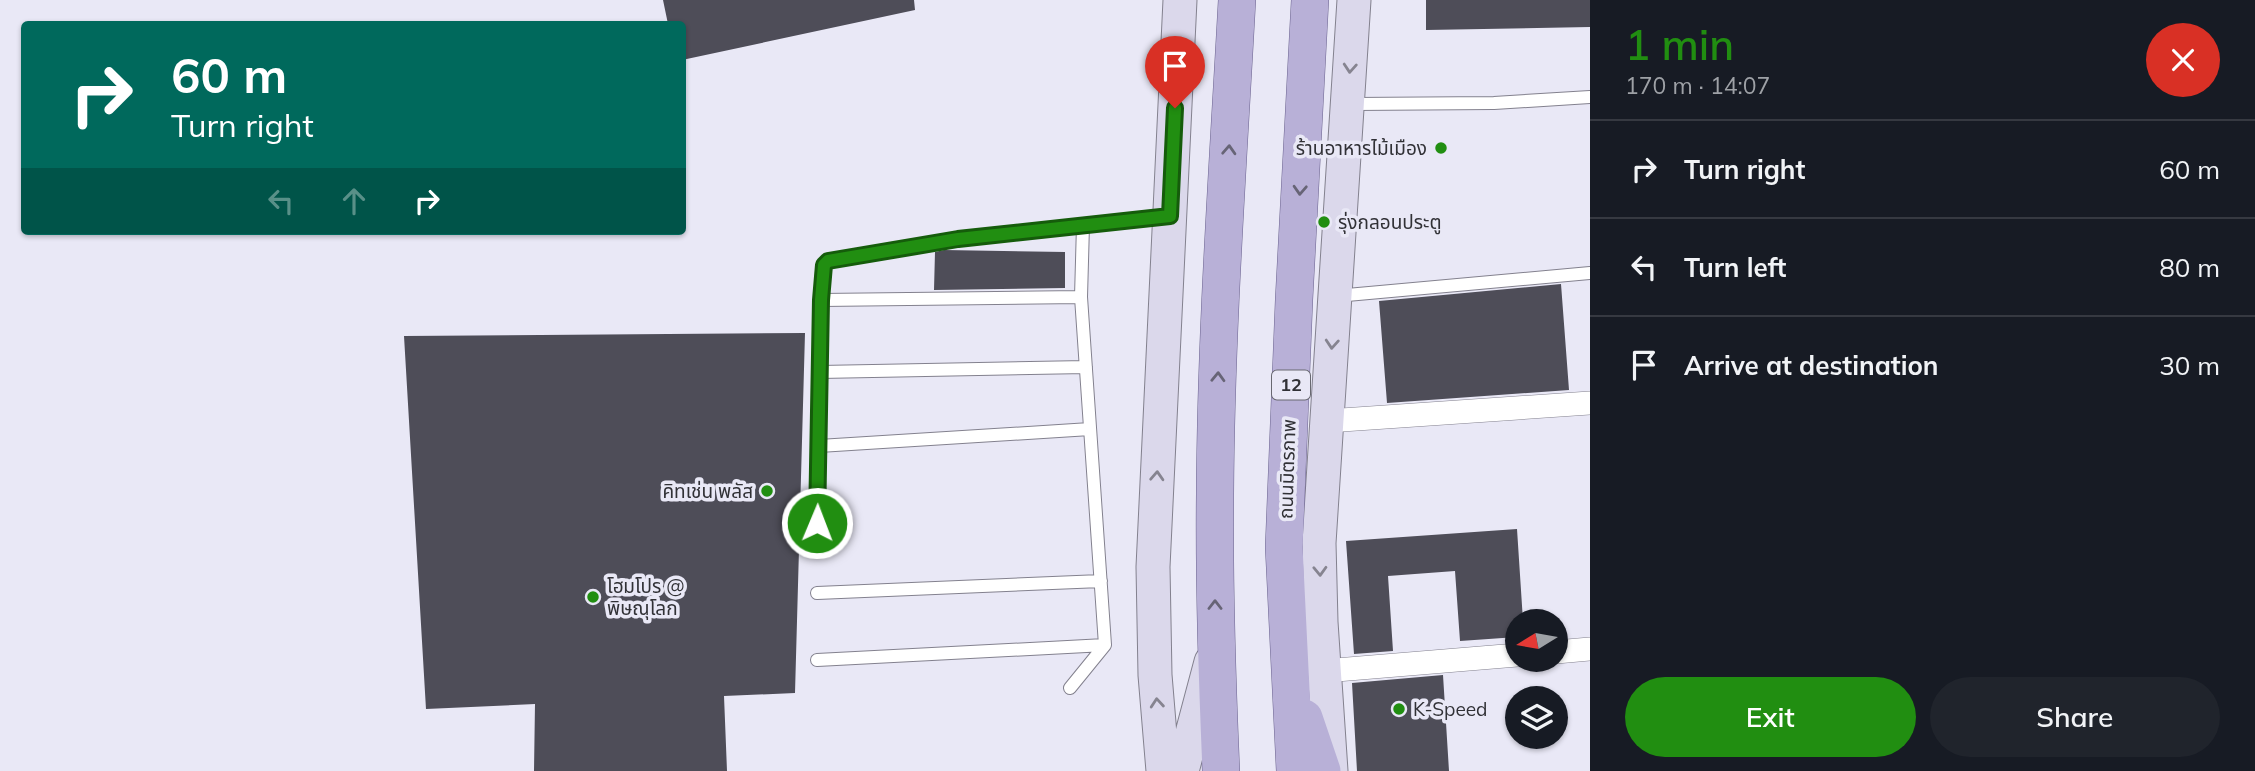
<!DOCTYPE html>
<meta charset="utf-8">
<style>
:root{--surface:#171b24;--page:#20242c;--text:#f1f3f6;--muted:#9ea1a6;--line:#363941;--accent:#218e11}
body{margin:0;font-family:Mulish,"Noto Sans Thai",sans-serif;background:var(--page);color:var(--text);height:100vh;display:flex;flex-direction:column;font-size:26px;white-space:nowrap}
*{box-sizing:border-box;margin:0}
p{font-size:23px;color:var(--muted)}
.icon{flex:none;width:38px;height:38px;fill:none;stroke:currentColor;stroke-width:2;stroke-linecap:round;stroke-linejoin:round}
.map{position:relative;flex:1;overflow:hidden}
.details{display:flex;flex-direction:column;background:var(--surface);width:665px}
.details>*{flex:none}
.hud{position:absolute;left:21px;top:21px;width:665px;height:214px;border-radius:7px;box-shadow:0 2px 5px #0004;background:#00695c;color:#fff;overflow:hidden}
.needle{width:46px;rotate:259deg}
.buttons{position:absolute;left:1505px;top:609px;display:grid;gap:14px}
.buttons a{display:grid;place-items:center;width:63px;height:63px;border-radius:50%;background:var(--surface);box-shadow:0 2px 5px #0004;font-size:35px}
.pin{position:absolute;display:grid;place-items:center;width:60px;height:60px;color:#fff;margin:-72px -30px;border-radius:50% 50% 50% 0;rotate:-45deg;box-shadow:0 0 7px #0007}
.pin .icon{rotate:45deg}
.me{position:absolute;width:77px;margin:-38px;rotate:1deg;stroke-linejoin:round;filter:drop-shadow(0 0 5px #0008)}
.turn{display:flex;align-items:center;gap:24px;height:147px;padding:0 35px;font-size:32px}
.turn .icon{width:91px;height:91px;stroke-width:2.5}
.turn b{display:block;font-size:49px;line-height:60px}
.lanes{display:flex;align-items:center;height:66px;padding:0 35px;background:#0003;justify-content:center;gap:35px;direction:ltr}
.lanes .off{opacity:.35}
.round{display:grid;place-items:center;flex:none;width:74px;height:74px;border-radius:37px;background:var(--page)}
.summary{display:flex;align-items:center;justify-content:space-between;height:119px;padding:0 35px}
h1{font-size:42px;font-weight:600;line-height:52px;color:var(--accent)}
.primary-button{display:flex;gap:14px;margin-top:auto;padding:14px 35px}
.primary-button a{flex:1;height:80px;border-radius:42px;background:var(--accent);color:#fff;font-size:28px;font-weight:600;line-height:80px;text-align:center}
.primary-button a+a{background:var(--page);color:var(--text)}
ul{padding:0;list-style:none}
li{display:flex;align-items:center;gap:21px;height:98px;padding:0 35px;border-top:2px solid var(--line)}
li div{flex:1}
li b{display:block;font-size:26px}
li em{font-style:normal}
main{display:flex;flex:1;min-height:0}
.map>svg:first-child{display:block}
.building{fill:#4e4d58}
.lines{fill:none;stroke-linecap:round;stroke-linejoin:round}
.service-casing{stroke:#83818e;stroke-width:14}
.minor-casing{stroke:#83818e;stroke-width:24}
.secondary-casing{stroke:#83818e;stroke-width:35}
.primary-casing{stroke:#6a628e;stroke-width:38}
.service{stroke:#fff;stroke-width:12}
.minor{stroke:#fff;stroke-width:23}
.secondary{stroke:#dbd8eb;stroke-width:33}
.primary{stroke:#b8b0d7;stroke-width:37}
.oneway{stroke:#868490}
.oneway2{stroke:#676476}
.route-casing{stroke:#155c0b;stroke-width:18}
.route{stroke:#218e11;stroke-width:12}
.poi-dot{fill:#218e11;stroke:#e9e8f6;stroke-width:2.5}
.labels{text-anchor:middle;stroke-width:7;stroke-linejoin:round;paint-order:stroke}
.shield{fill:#e9e8f6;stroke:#686870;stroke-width:2}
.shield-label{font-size:18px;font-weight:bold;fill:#313136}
.poi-label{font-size:19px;fill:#313136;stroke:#e9e8f6;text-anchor:start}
.street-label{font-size:19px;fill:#313136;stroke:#e9e8f6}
</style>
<main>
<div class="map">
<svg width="1590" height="771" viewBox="0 0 1590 771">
<rect width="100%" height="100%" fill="#e9e8f6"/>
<path class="building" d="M 663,0 L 914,0 L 915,10 L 682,60 L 682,24 L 668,24 Z
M 1426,0 L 1590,0 L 1590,27 L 1426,30 Z
M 944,250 L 1065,252 L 1065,288 L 934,290 L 935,252 Z
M 1561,284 L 1569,390 L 1387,403 L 1379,301 Z
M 805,333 L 795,693 L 724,696 L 727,771 L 534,771 L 535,704 L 426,709 L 404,336 Z
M 1517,529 L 1523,621 L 1517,621 L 1517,637 L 1460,641 L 1455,571 L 1388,576 L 1393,651 L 1354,654 L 1346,541 Z
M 1443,675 L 1449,771 L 1357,771 L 1352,683 Z"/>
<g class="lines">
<g class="service-casing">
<path id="service" d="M 1354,104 L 1494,103 L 1590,97
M 1336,296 L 1590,273
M 821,300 L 1081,297 L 1083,225
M 820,372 L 1086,367
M 819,446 L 1090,429
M 817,523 L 821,300 L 822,270 L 828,261 L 958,239 L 1170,216
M 817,593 L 1101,581
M 817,660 L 1105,645
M 1070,688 L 1105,645 L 1081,297"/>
</g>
<g class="minor-casing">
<path id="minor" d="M 1327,421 L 1590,403
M 1556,652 L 1590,649
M 1324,671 L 1517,655"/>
</g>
<g class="secondary-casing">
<path id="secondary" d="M 1163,771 L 1155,675 L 1153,567 L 1180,0
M 1182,771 L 1211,662
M 1331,771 L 1321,622 L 1319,543 L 1354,0"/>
</g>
<g class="primary-casing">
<path id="primary" d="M 1304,718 L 1322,771
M 1221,771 C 1217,679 1214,587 1215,494 C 1216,329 1228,165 1237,0
M 1295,771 L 1284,547 L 1294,300 L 1310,0"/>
</g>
<use href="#service" class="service"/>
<use href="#minor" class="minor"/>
<use href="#secondary" class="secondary"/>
<use href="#primary" class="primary"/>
</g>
<defs><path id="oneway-chevron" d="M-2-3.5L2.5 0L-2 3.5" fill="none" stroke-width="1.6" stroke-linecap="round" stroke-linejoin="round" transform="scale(1.75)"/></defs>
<g class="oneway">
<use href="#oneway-chevron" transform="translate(1350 68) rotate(94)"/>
<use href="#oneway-chevron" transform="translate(1332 344) rotate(94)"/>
<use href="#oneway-chevron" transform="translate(1157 476) rotate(-87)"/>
<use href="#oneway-chevron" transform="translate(1320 571) rotate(88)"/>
<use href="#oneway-chevron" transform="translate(1157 703) rotate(-95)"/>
</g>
<g class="oneway2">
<use href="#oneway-chevron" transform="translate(1229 150) rotate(-87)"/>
<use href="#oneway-chevron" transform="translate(1300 190) rotate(93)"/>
<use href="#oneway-chevron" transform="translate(1218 377) rotate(-88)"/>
<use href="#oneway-chevron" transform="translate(1215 605) rotate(-90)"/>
</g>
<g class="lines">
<g class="route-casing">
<path id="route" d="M 817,523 L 821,300 L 824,265 L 828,261 L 958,239 L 1170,216 L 1175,108"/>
</g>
<use href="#route" class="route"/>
</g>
<g class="poi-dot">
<circle cx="1441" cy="148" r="7"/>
<circle cx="1324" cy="222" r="7"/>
<circle cx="767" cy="491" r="7"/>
<circle cx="593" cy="597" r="7"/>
<circle cx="1399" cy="709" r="7"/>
</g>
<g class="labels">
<rect class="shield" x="1272" y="370.5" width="38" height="29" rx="5"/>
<g class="shield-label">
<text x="1291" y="391">12</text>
</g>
<g class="poi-label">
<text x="1427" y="155" text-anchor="end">ร้านอาหารไม้เมือง</text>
<text x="1338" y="229">รุ่งกลอนประตู</text>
<text x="753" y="498" text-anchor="end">คิทเช่น พลัส</text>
<text x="607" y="593">โฮมโปร @<tspan x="607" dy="22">พิษณุโลก</tspan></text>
<text x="1413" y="716">K-Speed</text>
</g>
<g class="street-label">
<text transform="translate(1287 469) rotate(-88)" y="7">ถนนมิตรภาพ</text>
</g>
</g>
</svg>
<div class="buttons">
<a><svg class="needle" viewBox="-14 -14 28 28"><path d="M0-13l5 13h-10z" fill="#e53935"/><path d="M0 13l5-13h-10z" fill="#9ea1a6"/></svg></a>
<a><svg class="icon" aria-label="layers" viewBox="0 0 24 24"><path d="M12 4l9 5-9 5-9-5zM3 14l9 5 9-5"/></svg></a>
</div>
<div class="pin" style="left:1175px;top:108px;background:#d93025"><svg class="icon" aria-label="arrive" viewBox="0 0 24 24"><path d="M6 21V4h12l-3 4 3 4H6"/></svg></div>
<svg class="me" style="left:817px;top:523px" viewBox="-20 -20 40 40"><circle r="17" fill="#218e11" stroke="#fff" stroke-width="3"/><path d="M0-11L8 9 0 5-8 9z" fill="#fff"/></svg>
<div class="hud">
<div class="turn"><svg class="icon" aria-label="right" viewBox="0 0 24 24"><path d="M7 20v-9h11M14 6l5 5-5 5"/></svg><div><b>60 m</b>Turn right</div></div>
<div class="lanes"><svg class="icon off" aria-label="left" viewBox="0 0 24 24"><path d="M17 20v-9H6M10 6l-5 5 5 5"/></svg><svg class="icon off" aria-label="ahead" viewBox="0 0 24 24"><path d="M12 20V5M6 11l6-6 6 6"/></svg><svg class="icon" aria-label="right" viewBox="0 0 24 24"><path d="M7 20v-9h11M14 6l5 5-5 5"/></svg></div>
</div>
</div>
<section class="details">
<div class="summary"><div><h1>1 min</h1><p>170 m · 14:07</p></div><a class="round" style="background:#d93025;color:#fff"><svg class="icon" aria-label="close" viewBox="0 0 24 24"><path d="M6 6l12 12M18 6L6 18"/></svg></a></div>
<ul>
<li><svg class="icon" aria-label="right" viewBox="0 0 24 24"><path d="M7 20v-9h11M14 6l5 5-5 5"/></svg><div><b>Turn right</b></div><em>60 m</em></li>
<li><svg class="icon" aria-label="left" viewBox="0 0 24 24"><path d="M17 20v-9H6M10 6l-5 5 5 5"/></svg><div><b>Turn left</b></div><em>80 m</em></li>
<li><svg class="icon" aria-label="arrive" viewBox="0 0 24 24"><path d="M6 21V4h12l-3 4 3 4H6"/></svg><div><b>Arrive at destination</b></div><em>30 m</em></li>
</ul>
<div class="primary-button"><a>Exit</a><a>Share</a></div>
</section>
</main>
